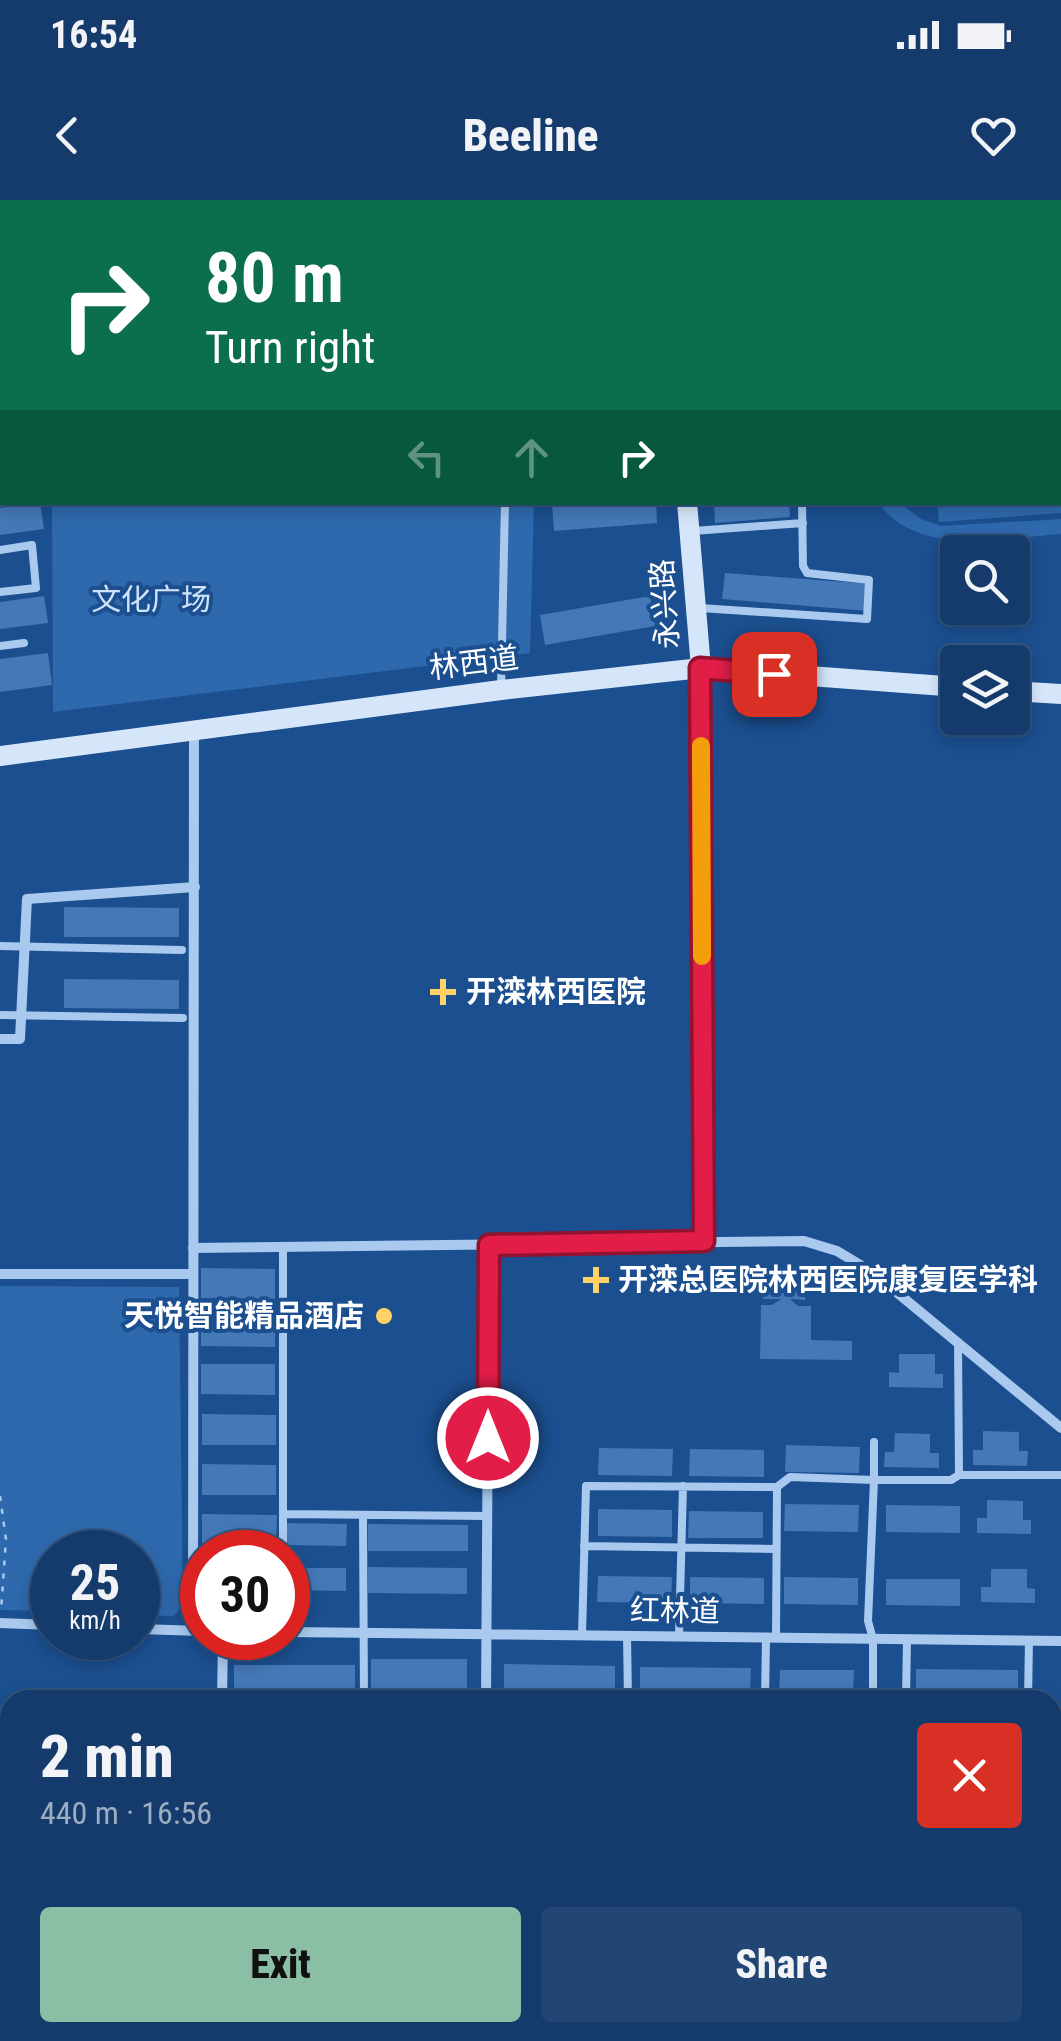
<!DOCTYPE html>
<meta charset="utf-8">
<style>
:root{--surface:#143b6b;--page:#214673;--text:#f1f3f6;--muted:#9dadc1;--line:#33557e;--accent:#8abfa5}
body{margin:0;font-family:"Roboto Condensed","Noto Sans SC",sans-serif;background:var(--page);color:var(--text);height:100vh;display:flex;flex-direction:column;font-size:38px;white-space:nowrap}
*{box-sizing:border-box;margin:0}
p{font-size:32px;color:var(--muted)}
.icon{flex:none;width:55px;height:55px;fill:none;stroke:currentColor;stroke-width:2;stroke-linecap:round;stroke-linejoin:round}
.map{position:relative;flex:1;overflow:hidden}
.side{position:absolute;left:0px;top:1490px;width:1062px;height:352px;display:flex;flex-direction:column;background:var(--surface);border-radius:30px 30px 0 0;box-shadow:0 5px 15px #0003,0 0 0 2px var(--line)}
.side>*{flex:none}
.hud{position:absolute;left:0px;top:0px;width:1062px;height:305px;box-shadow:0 5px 15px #0003,0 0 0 2px var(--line);background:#0b6e4f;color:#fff;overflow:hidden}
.fabs{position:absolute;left:940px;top:335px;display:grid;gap:20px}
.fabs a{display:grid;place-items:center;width:90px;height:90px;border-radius:10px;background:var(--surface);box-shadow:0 5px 15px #0003,0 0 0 2px var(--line);font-size:50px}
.speed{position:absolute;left:30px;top:1330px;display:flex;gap:20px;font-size:50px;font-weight:700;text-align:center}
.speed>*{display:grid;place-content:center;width:130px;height:130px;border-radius:50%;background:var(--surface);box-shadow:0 5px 15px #0003,0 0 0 2px var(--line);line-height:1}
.speed small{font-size:25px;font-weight:400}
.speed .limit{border:15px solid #d22;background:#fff;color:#111}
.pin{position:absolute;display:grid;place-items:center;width:85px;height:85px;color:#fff;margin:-42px;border-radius:20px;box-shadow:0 5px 15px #0006}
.me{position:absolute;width:110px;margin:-55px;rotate:0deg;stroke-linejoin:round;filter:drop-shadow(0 0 8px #0008)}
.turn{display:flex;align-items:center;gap:35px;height:210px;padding:0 40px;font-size:45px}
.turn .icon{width:130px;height:130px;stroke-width:2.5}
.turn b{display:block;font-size:70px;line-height:85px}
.lanes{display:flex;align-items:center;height:95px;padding:0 40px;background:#0003;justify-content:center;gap:50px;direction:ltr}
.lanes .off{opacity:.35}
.round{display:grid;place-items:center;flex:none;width:105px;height:105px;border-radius:10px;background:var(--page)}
.headline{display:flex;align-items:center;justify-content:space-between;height:170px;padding:0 40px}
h1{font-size:60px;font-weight:800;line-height:75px}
.cta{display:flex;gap:20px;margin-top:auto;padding:20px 40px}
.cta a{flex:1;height:115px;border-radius:10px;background:var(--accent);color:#111;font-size:40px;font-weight:800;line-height:115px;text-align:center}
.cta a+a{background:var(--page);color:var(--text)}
.status{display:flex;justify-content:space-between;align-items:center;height:70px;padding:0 50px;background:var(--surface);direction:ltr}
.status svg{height:28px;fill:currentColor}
header{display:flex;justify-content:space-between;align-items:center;height:130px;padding:0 40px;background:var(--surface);font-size:45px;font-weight:800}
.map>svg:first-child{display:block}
.green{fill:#2e69ad}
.building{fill:#4478b7}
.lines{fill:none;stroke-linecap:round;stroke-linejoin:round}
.path{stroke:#a9c9ee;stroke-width:2.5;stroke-dasharray:5 8;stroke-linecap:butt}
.lane{stroke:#a9c9ee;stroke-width:8}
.street{stroke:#a9c9ee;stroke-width:10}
.secondary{stroke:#d6e6fa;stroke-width:20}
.route-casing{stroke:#92132f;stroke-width:25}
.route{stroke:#e11d48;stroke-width:18}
.slow{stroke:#f59e0b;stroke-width:18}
.poi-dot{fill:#ffd166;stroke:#1b4f8f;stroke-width:4}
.labels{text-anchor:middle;stroke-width:8;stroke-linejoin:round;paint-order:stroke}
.park-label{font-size:30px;fill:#cfe3fa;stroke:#1b4f8f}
.street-label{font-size:30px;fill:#fff;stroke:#1b4f8f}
.poi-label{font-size:30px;font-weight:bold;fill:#fff;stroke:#1b4f8f;text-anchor:start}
</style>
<div class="status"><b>16:54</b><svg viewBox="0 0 49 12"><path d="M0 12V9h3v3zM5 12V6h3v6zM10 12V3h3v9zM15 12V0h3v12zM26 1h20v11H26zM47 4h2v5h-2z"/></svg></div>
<header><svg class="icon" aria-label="back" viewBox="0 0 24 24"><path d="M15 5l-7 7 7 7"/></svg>Beeline<svg class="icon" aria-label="heart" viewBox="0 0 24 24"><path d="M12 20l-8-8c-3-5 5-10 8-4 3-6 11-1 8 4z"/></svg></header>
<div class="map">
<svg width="1061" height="1841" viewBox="0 0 1061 1841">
<rect width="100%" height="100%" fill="#1b4f8f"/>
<path class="green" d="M 98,0 L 541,0 L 80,2 Z
M 1061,152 L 1061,313 L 939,322 L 937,303 L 1060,302 Z
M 52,303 L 534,303 L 530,453 L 53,512 Z
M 878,303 L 900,303 L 921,319 L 941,326 L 1061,319 L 1061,334 C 1000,338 920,358 878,303 Z
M 0,1086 L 179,1087 L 183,1404 L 174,1416 L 138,1415 L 138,1352 L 52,1352 L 52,1411 L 0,1410 Z"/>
<path class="building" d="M 40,302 L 44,329 L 0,335 L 0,308 Z
M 656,302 L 657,323 L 554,331 L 552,303 Z
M 714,302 L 789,302 L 790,317 L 715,323 Z
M 725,373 L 871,384 L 868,411 L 722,399 Z
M 44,396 L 48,423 L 0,429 L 0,402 Z
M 650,396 L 655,426 L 545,445 L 540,415 Z
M 48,453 L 52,485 L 0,492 L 0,459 Z
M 64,707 L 179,708 L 179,737 L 64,737 Z
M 64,779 L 179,780 L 179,809 L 64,808 Z
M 201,1068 L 275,1069 L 275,1099 L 201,1098 Z
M 763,1080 L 805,1081 L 805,1100 L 790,1099 L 798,1106 L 811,1106 L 811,1140 L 852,1141 L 852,1160 L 760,1159 L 761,1105 L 772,1105 L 781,1099 L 763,1099 Z
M 201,1116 L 275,1117 L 275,1147 L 201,1146 Z
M 899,1154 L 935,1154 L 935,1174 L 943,1174 L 943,1188 L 889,1187 L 889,1172 L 899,1173 Z
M 201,1164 L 275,1164 L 275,1195 L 201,1194 Z
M 202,1214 L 276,1215 L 276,1245 L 202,1245 Z
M 983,1231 L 1019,1232 L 1019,1251 L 1028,1251 L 1027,1266 L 973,1265 L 973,1250 L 983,1250 Z
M 895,1233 L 930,1234 L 930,1253 L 939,1253 L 939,1268 L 884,1267 L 885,1252 L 894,1252 Z
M 786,1245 L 860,1247 L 859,1273 L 785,1272 Z
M 599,1248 L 673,1249 L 672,1276 L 598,1275 Z
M 690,1249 L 764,1250 L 764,1277 L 689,1276 Z
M 202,1264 L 276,1265 L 276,1295 L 202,1295 Z
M 987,1300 L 1023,1301 L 1023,1320 L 1031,1320 L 1031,1334 L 977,1333 L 977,1318 L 987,1318 Z
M 785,1304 L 859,1305 L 858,1332 L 784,1331 Z
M 886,1305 L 960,1306 L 960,1333 L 886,1332 Z
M 598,1309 L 672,1310 L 672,1337 L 598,1336 Z
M 689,1311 L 763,1312 L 763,1338 L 688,1338 Z
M 202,1314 L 277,1315 L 276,1345 L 202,1345 Z
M 284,1323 L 347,1324 L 346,1346 L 284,1345 Z
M 368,1324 L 468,1325 L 468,1351 L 368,1351 Z
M 368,1367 L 467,1368 L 467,1394 L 368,1393 Z
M 288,1368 L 346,1368 L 346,1391 L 288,1390 Z
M 991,1369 L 1027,1369 L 1027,1388 L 1035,1389 L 1035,1403 L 981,1402 L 981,1387 L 991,1387 Z
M 598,1376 L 672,1377 L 671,1403 L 597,1402 Z
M 690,1377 L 764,1378 L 764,1404 L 690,1403 Z
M 784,1377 L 858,1378 L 858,1405 L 784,1404 Z
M 886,1379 L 960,1379 L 960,1406 L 886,1405 Z
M 371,1459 L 467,1459 L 467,1490 L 371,1490 Z
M 504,1464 L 615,1466 L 615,1493 L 504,1491 Z
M 234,1465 L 355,1465 L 355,1490 L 234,1489 Z
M 640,1467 L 751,1468 L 750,1495 L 640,1493 Z
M 916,1469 L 1018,1470 L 1018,1497 L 916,1496 Z
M 780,1470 L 854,1470 L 853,1497 L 779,1496 Z
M 153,1832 L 154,1841 L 77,1841 L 77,1838 Z
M 189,1832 L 257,1832 L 257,1841 L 189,1841 Z
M 291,1832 L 368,1832 L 368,1836 L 291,1837 Z
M 679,1832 L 733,1832 L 734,1841 L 679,1841 Z
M 767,1832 L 822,1832 L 822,1841 L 768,1841 Z
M 852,1832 L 906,1832 L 907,1841 L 852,1841 Z
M 923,1832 L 978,1832 L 978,1841 L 923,1841 Z"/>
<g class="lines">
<path class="path" d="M 0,1296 L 6,1339 L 1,1411"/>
<path class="lane" d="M 809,0 L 809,2
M 511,2 L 511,0
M 929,2 L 959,0
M 0,102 L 2,101
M 0,149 L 2,149
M 0,195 L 2,195
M 0,247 L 2,247
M 0,297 L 2,297
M 693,331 L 803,323
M 0,350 L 32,345 L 36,388 L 0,392
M 700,408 L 867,419 L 869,380 L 807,373 L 803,366 L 802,302
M 0,446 L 24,443
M 501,490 L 505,302
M 0,746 L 182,750
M 0,815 L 183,818
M 959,1275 L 1061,1275
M 283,1314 L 487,1316
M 363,1315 L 364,1500
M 584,1346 L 776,1349
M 283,1352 L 283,1047
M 582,1435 L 586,1286 L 777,1287 L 790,1277 L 874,1280 L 874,1242
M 627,1436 L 628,1500
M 679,1437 L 683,1286
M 776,1438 L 777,1287
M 765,1500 L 766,1437
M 873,1500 L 873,1439 L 868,1421 L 874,1280 L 951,1280 L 959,1275 L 958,1142
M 906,1500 L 907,1439
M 1028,1500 L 1029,1440
M 0,1776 L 10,1772
M 0,1798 L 1,1815 L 10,1814
M 171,1832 L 172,1841
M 383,1841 L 383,1832"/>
<path class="street" d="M 701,468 L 703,1041
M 0,839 L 20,839 L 27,699 L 195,687
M 193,1048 L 804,1041 L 837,1051 L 872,1072 L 1061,1228
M 0,1074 L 193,1074
M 0,1423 L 52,1425
M 138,1429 L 202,1431
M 193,1431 L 194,529
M 288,1432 L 1061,1441
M 222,1500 L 223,1438
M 486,1500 L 489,1045
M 1052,1752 L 1061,1743
M 274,1832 L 275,1841
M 484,1841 L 484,1832"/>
<path class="secondary" d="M 664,0 L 664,2
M 687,302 L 701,468
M 1012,491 L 1061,494
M 0,556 L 501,490 L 701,468 L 958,487"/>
</g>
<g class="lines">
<g class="route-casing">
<path id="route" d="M 488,1238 L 489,1045 L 704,1041 L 700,468 L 774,474"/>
</g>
<use href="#route" class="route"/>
<path class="slow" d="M 701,546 L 702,756"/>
</g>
<g class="poi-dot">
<path d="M438 777h10v10h10v10h-10v10h-10v-10h-10v-10h10z"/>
<path d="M591 1065h10v10h10v10h-10v10h-10v-10h-10v-10h10z"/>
<circle cx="384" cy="1116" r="10"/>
</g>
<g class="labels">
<g class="park-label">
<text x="151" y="410">文化广场</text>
</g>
<g class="street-label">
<text transform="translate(665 404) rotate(-94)" y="10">永兴路</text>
<text transform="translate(474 463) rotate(-7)" y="10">林西道</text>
<text transform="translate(675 1411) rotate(1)" y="10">红林道</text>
</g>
<g class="poi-label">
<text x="466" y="802">开滦林西医院</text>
<text x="618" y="1090">开滦总医院林西医院康复医学科</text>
<text x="364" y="1126" text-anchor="end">天悦智能精品酒店</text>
</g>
</g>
</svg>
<div class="fabs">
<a><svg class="icon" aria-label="search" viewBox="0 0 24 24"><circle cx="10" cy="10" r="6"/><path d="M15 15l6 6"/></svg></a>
<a><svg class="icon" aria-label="layers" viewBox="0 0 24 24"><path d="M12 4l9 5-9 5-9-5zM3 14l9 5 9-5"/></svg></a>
</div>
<div class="speed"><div>25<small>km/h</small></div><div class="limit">30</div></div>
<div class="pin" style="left:774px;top:474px;background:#d93025"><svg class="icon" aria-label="arrive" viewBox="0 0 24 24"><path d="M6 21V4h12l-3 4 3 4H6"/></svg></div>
<svg class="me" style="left:488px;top:1238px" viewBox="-20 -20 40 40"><circle r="17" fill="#e11d48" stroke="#fff" stroke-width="3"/><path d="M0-11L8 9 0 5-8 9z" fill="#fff"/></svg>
<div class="hud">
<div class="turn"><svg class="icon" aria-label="right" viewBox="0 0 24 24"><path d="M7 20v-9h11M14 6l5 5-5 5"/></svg><div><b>80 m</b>Turn right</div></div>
<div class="lanes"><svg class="icon off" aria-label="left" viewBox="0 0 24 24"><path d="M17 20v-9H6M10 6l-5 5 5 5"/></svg><svg class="icon off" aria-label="ahead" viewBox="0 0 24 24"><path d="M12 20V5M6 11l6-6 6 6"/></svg><svg class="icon" aria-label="right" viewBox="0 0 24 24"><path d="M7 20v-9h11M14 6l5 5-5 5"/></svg></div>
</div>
<section class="side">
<div class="headline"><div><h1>2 min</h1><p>440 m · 16:56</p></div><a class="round" style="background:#d93025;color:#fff"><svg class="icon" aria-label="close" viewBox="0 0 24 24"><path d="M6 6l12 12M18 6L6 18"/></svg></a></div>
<div class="cta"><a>Exit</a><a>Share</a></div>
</section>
</div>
